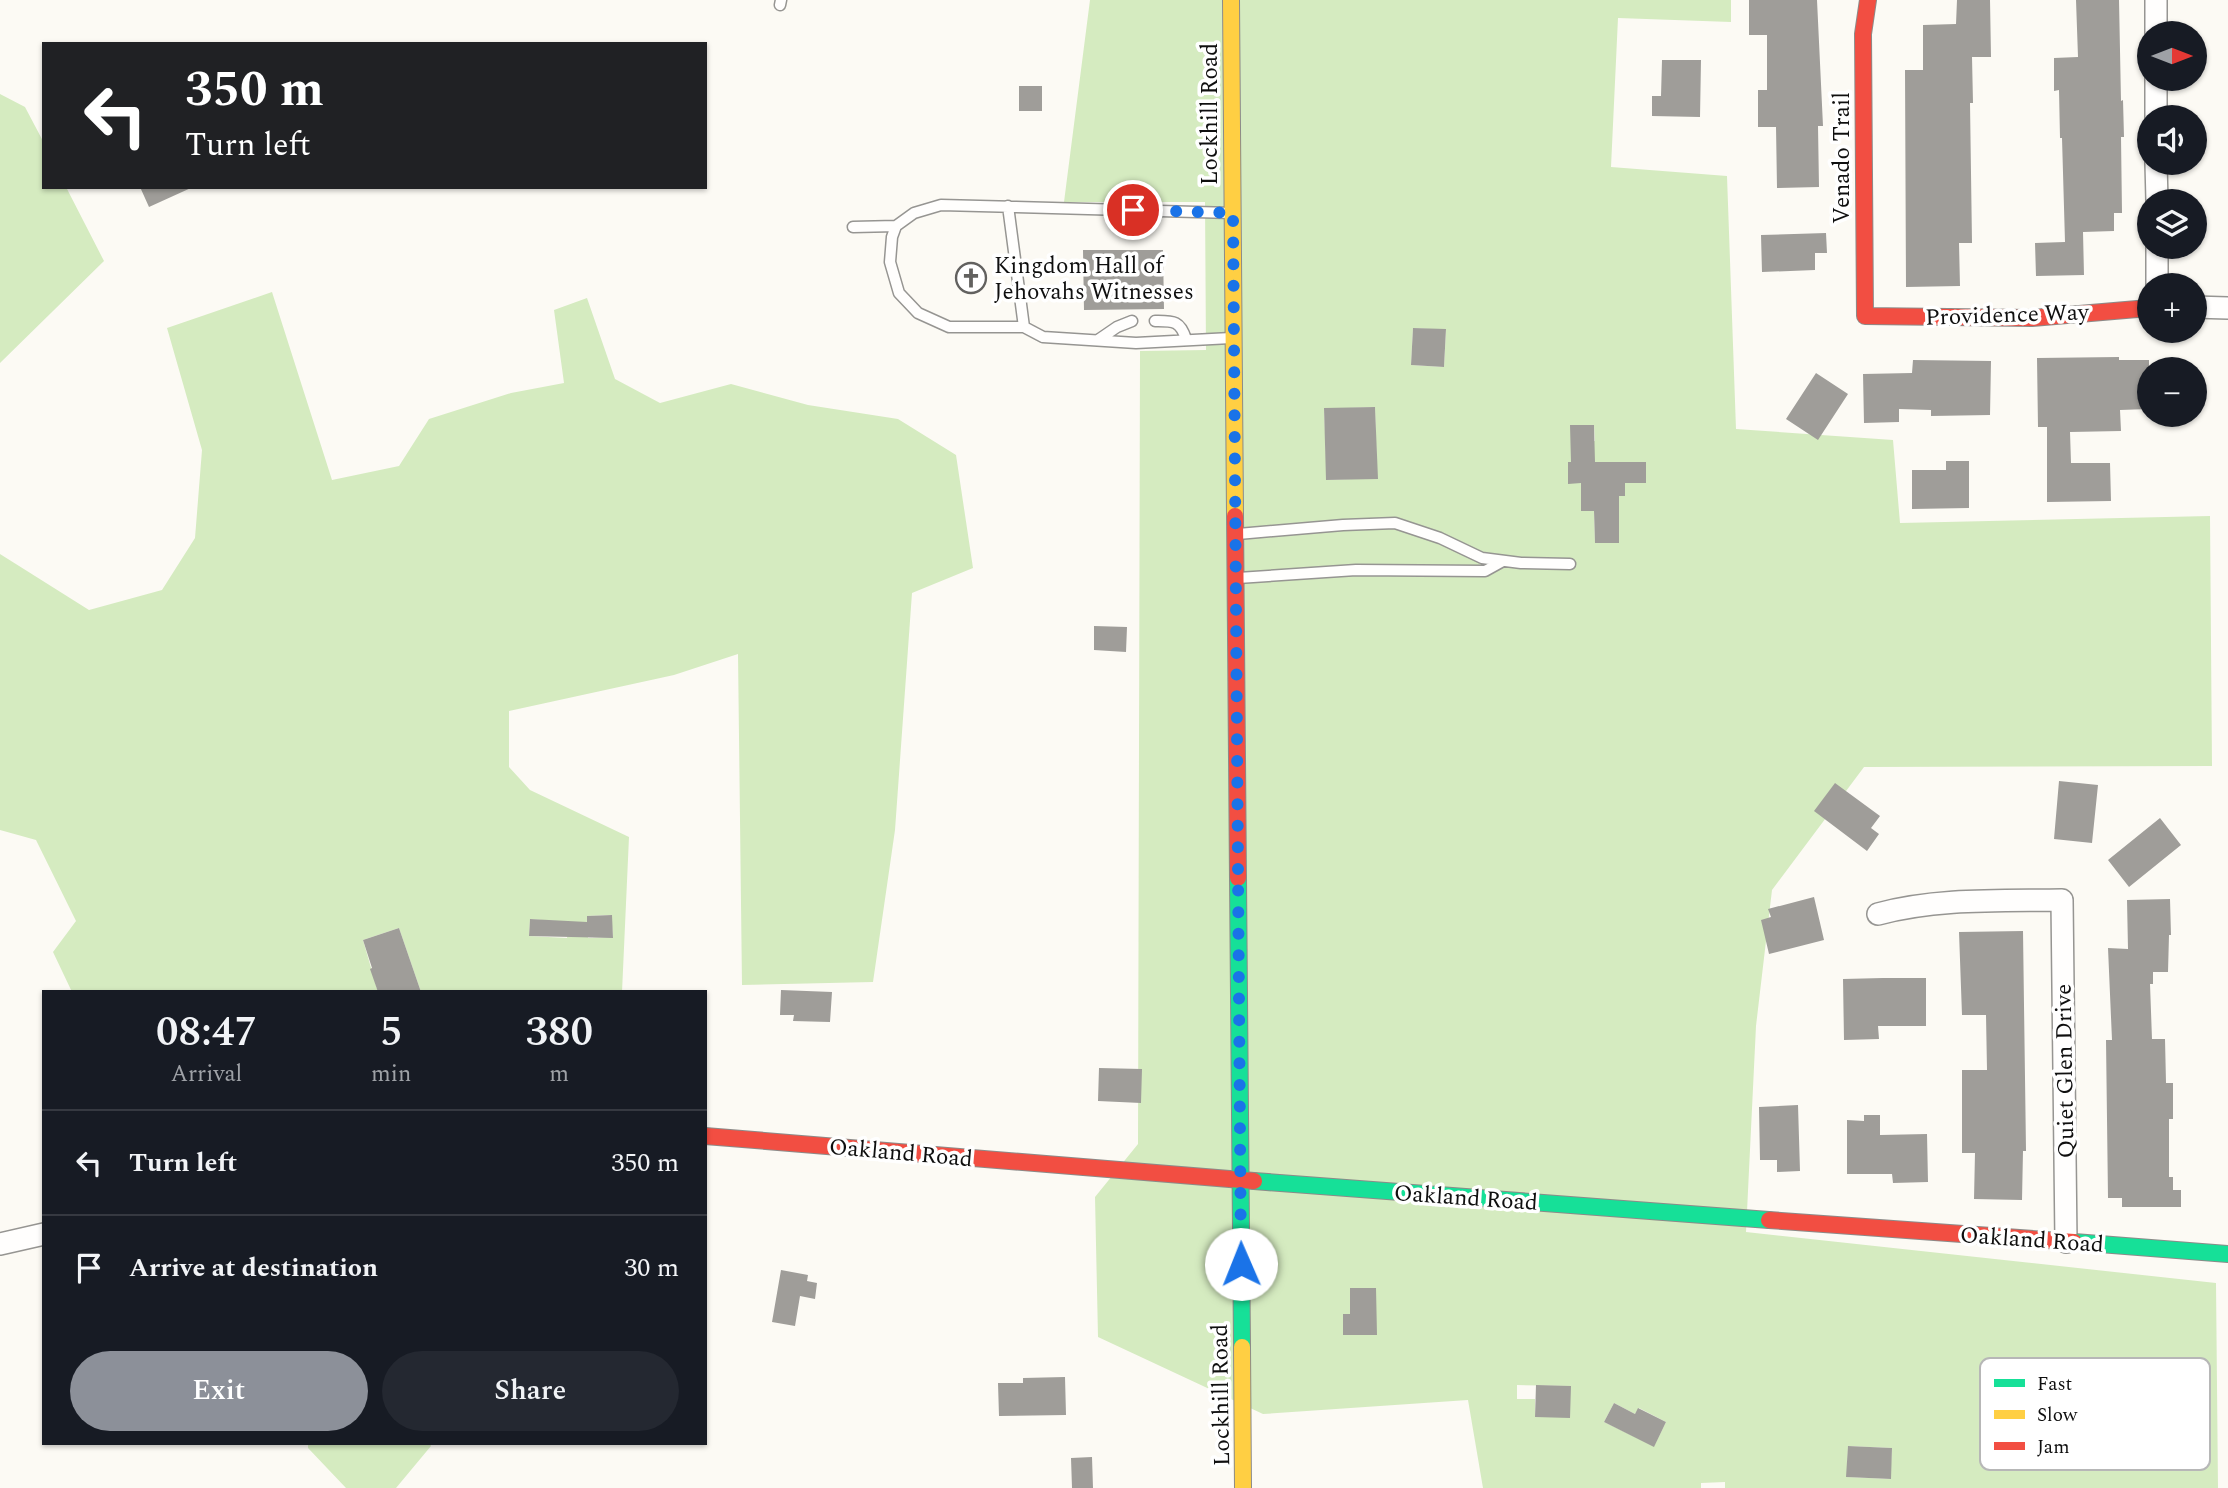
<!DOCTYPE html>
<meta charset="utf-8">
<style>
:root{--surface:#171b24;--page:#242831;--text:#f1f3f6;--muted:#9ea1a6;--line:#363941;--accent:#8c9099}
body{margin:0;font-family:Spectral,serif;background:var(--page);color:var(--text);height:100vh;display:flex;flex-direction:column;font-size:26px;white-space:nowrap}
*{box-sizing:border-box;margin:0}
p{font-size:23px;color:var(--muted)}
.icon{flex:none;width:38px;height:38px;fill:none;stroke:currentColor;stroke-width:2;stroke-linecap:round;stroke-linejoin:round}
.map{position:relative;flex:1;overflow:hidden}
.side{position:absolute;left:42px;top:990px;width:665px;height:455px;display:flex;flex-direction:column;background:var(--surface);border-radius:0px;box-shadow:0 2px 5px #0004}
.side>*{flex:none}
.banner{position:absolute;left:42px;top:42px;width:665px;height:147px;border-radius:0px;box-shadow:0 2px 5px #0004;background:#202124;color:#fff;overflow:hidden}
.needle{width:46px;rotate:90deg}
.controls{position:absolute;left:2137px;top:21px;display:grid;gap:14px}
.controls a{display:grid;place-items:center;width:70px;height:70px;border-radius:50%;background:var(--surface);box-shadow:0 2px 5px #0004;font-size:35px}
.pin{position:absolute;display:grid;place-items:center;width:60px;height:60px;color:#fff;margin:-30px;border:4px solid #fff;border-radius:50%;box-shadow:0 2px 7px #0007}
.me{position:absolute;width:77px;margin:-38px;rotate:359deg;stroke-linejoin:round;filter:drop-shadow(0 0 5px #0008)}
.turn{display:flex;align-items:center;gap:24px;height:147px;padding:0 28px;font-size:32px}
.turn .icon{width:91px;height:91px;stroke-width:2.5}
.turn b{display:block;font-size:49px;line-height:60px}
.eta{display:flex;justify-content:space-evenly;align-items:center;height:119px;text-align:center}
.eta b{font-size:42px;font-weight:600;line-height:49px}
.button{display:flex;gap:14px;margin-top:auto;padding:14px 28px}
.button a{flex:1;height:80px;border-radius:42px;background:var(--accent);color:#fff;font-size:28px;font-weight:600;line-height:80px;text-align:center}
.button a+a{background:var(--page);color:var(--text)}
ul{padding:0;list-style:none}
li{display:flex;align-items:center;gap:21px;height:105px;padding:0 28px;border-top:2px solid var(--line)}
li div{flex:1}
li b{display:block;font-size:26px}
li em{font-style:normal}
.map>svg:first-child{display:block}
.forest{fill:#d5ebc0;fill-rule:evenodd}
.building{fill:#9f9d99}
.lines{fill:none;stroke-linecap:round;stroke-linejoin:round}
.lane-casing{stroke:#969592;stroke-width:13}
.street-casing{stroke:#969592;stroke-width:24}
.fast-casing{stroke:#8c8b89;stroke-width:18}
.slow-casing{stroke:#8c8b89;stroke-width:18}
.jam-casing{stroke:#8c8b89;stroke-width:18}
.lane{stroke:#fffefd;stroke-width:10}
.street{stroke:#fffefd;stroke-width:21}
.fast{stroke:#16e098;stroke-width:16}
.slow{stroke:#ffcf43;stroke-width:16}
.jam{stroke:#f24e42;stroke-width:16}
.route{stroke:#1a73e8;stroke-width:12;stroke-dasharray:0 21.6}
.labels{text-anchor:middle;stroke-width:7;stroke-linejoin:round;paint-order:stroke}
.street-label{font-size:23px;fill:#0f0f0f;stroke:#fff}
.poi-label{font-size:23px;fill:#0f0f0f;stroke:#fff;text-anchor:start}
.key{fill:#fff;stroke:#b7b7b7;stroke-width:2}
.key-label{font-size:19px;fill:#0f0f0f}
</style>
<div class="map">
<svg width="2228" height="1488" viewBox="0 0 2228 1488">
<rect width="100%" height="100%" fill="#fcfaf4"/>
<path class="forest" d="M 1090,0 L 1731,0 L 1731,22 L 1618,18 L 1611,167 L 1727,176 L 1736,429 L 1893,440 L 1900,523 L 2210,516 L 2212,766 L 1864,767 L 1772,890 L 1756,1026 L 1746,1232 L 2216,1283 L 2218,1488 L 1725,1488 L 1725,1482 L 1701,1483 L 1701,1488 L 1483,1488 L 1468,1400 L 1263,1414 L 1098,1337 L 1095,1197 L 1138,1144 L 1140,351 L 1206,350 L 1205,202 L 1064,202 ZM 1413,328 L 1446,330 L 1444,367 L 1411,365 ZM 1375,407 L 1377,478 L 1327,480 L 1324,409 ZM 1570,425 L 1594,425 L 1595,441 L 1594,441 ZM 1646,462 L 1625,483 L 1625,496 L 1619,496 L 1619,543 L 1595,543 L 1594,511 L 1581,510 L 1581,483 L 1568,483 ZM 1350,1288 L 1376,1288 L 1376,1335 L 1343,1335 L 1343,1314 L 1350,1314 ZM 1517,1385 L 1570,1386 L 1570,1417 L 1535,1417 L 1535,1399 L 1517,1399 ZM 1614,1403 L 1635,1414 L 1639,1408 L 1666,1422 L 1654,1446 L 1604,1422 ZM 1848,1446 L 1892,1448 L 1890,1479 L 1847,1477 Z
M 0,94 L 25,107 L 44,143 L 44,187 L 66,187 L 104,261 L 0,363 Z
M 272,292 L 332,480 L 399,466 L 429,419 L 511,393 L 564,383 L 554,310 L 587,298 L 615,379 L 660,403 L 731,384 L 808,405 L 898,419 L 956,455 L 973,568 L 912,593 L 895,830 L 873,982 L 742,985 L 738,654 L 674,675 L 509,711 L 509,767 L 530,790 L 629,837 L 622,992 L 421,992 L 399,928 L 363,940 L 378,992 L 72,992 L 53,952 L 76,921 L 36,840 L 0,830 L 0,554 L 89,610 L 162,590 L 195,538 L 202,450 L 167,328 ZM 611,915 L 613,937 L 588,938 L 587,916 ZM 530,919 L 568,922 L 567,938 L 529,936 Z
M 308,1444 L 430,1444 L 431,1446 L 396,1488 L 346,1488 L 308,1448 Z"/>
<path class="building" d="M 1749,0 L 1817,0 L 1823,126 L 1818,126 L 1819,187 L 1777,188 L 1776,127 L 1758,127 L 1758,90 L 1767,90 L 1767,35 L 1749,35 Z
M 1957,0 L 1990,0 L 1991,57 L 1972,57 L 1973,103 L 1970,103 L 1972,243 L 1959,243 L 1960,286 L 1906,287 L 1905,70 L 1923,70 L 1923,25 L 1956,24 Z
M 2076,0 L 2119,0 L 2121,101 L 2123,100 L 2124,137 L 2121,137 L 2122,213 L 2114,213 L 2114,231 L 2083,232 L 2084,275 L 2036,276 L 2035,243 L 2065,242 L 2062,138 L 2060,138 L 2059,90 L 2054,91 L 2054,58 L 2078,57 Z
M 1662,60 L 1701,60 L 1700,117 L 1652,116 L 1652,96 L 1661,96 Z
M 1019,86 L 1042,86 L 1042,111 L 1019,111 Z
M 140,187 L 193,187 L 149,207 Z
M 1826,233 L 1827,253 L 1815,253 L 1815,270 L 1762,272 L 1761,235 Z
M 1083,250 L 1163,250 L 1164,309 L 1084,310 Z
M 1413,328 L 1446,329 L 1444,367 L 1411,365 Z
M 2119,357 L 2119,360 L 2149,360 L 2149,409 L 2120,410 L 2121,431 L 2070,432 L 2071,463 L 2110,463 L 2111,501 L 2047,502 L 2047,427 L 2038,427 L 2037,358 Z
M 1913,360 L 1991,361 L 1990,415 L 1931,416 L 1931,410 L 1899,409 L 1899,422 L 1864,423 L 1863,374 L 1912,373 Z
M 1816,373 L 1848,394 L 1818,440 L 1786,419 Z
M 1375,407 L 1378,479 L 1326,480 L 1324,408 Z
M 1570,425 L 1594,425 L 1595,462 L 1646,462 L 1646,483 L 1625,483 L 1625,496 L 1619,496 L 1619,543 L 1595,543 L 1594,511 L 1581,511 L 1581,483 L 1568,484 L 1568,462 L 1571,462 Z
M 1946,461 L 1969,461 L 1969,508 L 1912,509 L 1912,470 L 1946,470 Z
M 1094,626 L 1127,627 L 1126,652 L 1094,650 Z
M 2059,781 L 2098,785 L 2092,843 L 2054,839 Z
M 1835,783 L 1880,816 L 1871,828 L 1879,834 L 1867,851 L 1814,811 Z
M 2160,818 L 2181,845 L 2129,887 L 2108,860 Z
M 1814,897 L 1824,940 L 1769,954 L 1761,920 L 1771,917 L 1768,909 Z
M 2170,899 L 2171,935 L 2169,935 L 2168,972 L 2153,972 L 2153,984 L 2150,984 L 2152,1039 L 2165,1039 L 2166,1083 L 2173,1083 L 2173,1119 L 2169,1119 L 2169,1177 L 2173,1177 L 2173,1190 L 2181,1190 L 2181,1207 L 2122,1207 L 2122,1198 L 2108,1198 L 2106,1040 L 2112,1040 L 2108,948 L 2128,949 L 2127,900 Z
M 612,915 L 613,938 L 529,936 L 530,919 L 587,922 L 587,916 Z
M 399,928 L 421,992 L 378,992 L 370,969 L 372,968 L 363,940 Z
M 2023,931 L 2026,1151 L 2023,1151 L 2022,1200 L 1974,1199 L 1975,1153 L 1962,1153 L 1962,1070 L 1987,1070 L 1986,1015 L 1962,1015 L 1959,932 Z
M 1883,978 L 1926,978 L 1926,1026 L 1878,1026 L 1879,1039 L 1844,1040 L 1843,979 Z
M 781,990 L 832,992 L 830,1022 L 793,1021 L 794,1015 L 780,1015 Z
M 1099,1068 L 1142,1069 L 1141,1103 L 1098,1101 Z
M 1798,1105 L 1800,1171 L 1777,1172 L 1777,1160 L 1760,1160 L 1759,1107 Z
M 1864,1115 L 1880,1115 L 1880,1135 L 1927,1134 L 1928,1182 L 1893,1183 L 1892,1174 L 1847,1174 L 1847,1120 L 1864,1121 Z
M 781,1270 L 808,1275 L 807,1281 L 817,1283 L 815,1299 L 800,1296 L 795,1326 L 772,1322 Z
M 1350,1288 L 1376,1288 L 1377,1335 L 1343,1335 L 1343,1314 L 1350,1314 Z
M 1065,1377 L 1066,1415 L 999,1416 L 998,1383 L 1023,1383 L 1023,1378 Z
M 1536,1385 L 1571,1386 L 1570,1418 L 1535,1417 Z
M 1614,1403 L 1635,1414 L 1638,1408 L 1666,1422 L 1654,1447 L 1604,1422 Z
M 1848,1446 L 1892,1448 L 1891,1479 L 1846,1477 Z
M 1092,1457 L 1093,1488 L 1072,1488 L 1071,1458 Z"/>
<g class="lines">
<g class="lane-casing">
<path id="lane" d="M 780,5 L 781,0
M 1008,206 L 1024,327
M 853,227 L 896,226
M 1155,321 C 1173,321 1180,320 1186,339
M 1231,338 L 1136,343 L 1043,337 L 1024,327 L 949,327 L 918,313 L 899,293 L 890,262 L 892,237 L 896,226 L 914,213 L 941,205 L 1232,213
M 1098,340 L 1117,327 L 1132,321
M 1238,534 L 1343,525 L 1395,523 L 1440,538 L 1482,558 L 1521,563 L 1570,564
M 1238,578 L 1356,570 L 1485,571 L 1503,561"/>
</g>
<g class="street-casing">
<path id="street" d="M 2156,0 L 2156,33
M 2156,79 L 2156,117
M 2156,163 L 2157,201
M 2157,247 L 2157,285
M 2194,307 L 2228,308
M 1878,914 C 1937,898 2000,901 2062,900 L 2066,1242
M 0,1244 L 44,1234"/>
</g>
<g class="fast-casing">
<path id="fast" d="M 1238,878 L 1242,1347
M 1254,1181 L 1769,1220
M 2074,1242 L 2228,1254"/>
</g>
<g class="slow-casing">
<path id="slow" d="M 1231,0 L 1235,516
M 1242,1347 L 1243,1488"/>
</g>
<g class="jam-casing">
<path id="jam" d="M 1868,0 L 1863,34 L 1865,316 L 2032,318 L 2149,308
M 1235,516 L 1238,878
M 705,1136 L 1254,1181
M 1769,1220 L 2074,1242"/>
</g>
<use href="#lane" class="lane"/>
<use href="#street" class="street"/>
<use href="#fast" class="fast"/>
<use href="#slow" class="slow"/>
<use href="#jam" class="jam"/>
</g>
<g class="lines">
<path class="route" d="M 1133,210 L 1233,213 L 1241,1264"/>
</g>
<defs>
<g id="church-ring" transform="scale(1.575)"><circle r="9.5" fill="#fff" stroke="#62615f" stroke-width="1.5"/><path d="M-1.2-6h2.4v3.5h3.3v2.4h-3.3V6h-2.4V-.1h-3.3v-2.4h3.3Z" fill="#62615f"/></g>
</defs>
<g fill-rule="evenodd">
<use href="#church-ring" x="971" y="278"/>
</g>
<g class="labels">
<g class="street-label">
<text transform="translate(1209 114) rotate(-90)" y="8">Lockhill Road</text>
<text transform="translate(1841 158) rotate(-90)" y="8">Venado Trail</text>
<text transform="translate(2007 314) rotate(-2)" y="8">Providence Way</text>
<text transform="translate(2064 1071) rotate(-91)" y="8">Quiet Glen Drive</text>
<text transform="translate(901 1152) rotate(5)" y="8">Oakland Road</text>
<text transform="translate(1466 1197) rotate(4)" y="8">Oakland Road</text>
<text transform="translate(2032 1239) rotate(4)" y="8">Oakland Road</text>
<text transform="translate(1220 1395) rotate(-91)" y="8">Lockhill Road</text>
</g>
<g class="poi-label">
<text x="994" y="273">Kingdom Hall of<tspan x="994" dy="26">Jehovahs Witnesses</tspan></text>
</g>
</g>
<rect x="1980" y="1358" width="230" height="112" rx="10" class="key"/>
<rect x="1994" y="1379" width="31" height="8" fill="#16e098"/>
<rect x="1994" y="1410" width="31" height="9" fill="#ffcf43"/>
<rect x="1994" y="1442" width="31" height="8" fill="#f24e42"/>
<g class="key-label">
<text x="2037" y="1390">Fast</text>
<text x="2037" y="1421">Slow</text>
<text x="2037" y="1453">Jam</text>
</g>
</svg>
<div class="controls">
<a><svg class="needle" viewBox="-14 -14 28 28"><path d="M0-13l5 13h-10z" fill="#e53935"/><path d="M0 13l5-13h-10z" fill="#9ea1a6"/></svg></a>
<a><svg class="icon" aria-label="sound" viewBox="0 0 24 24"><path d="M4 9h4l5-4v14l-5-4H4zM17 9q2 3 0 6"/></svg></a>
<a><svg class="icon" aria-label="layers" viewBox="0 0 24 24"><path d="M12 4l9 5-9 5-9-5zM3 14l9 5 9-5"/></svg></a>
<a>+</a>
<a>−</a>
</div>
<div class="pin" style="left:1133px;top:210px;background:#d93025"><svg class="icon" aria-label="arrive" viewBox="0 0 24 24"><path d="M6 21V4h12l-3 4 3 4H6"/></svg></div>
<svg class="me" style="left:1241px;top:1264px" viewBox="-20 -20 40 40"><circle r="19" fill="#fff"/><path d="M0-13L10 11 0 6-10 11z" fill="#1a73e8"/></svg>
<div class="banner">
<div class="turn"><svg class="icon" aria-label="left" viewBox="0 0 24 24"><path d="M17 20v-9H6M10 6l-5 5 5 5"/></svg><div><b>350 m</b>Turn left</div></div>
</div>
<section class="side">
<div class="eta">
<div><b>08:47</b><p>Arrival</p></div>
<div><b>5</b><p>min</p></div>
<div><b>380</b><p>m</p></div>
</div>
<ul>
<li><svg class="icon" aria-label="left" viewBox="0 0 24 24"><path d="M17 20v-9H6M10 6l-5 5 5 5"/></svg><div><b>Turn left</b></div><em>350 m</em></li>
<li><svg class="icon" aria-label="arrive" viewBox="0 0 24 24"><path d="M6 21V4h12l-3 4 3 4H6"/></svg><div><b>Arrive at destination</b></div><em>30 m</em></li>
</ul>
<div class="button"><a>Exit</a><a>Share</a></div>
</section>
</div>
